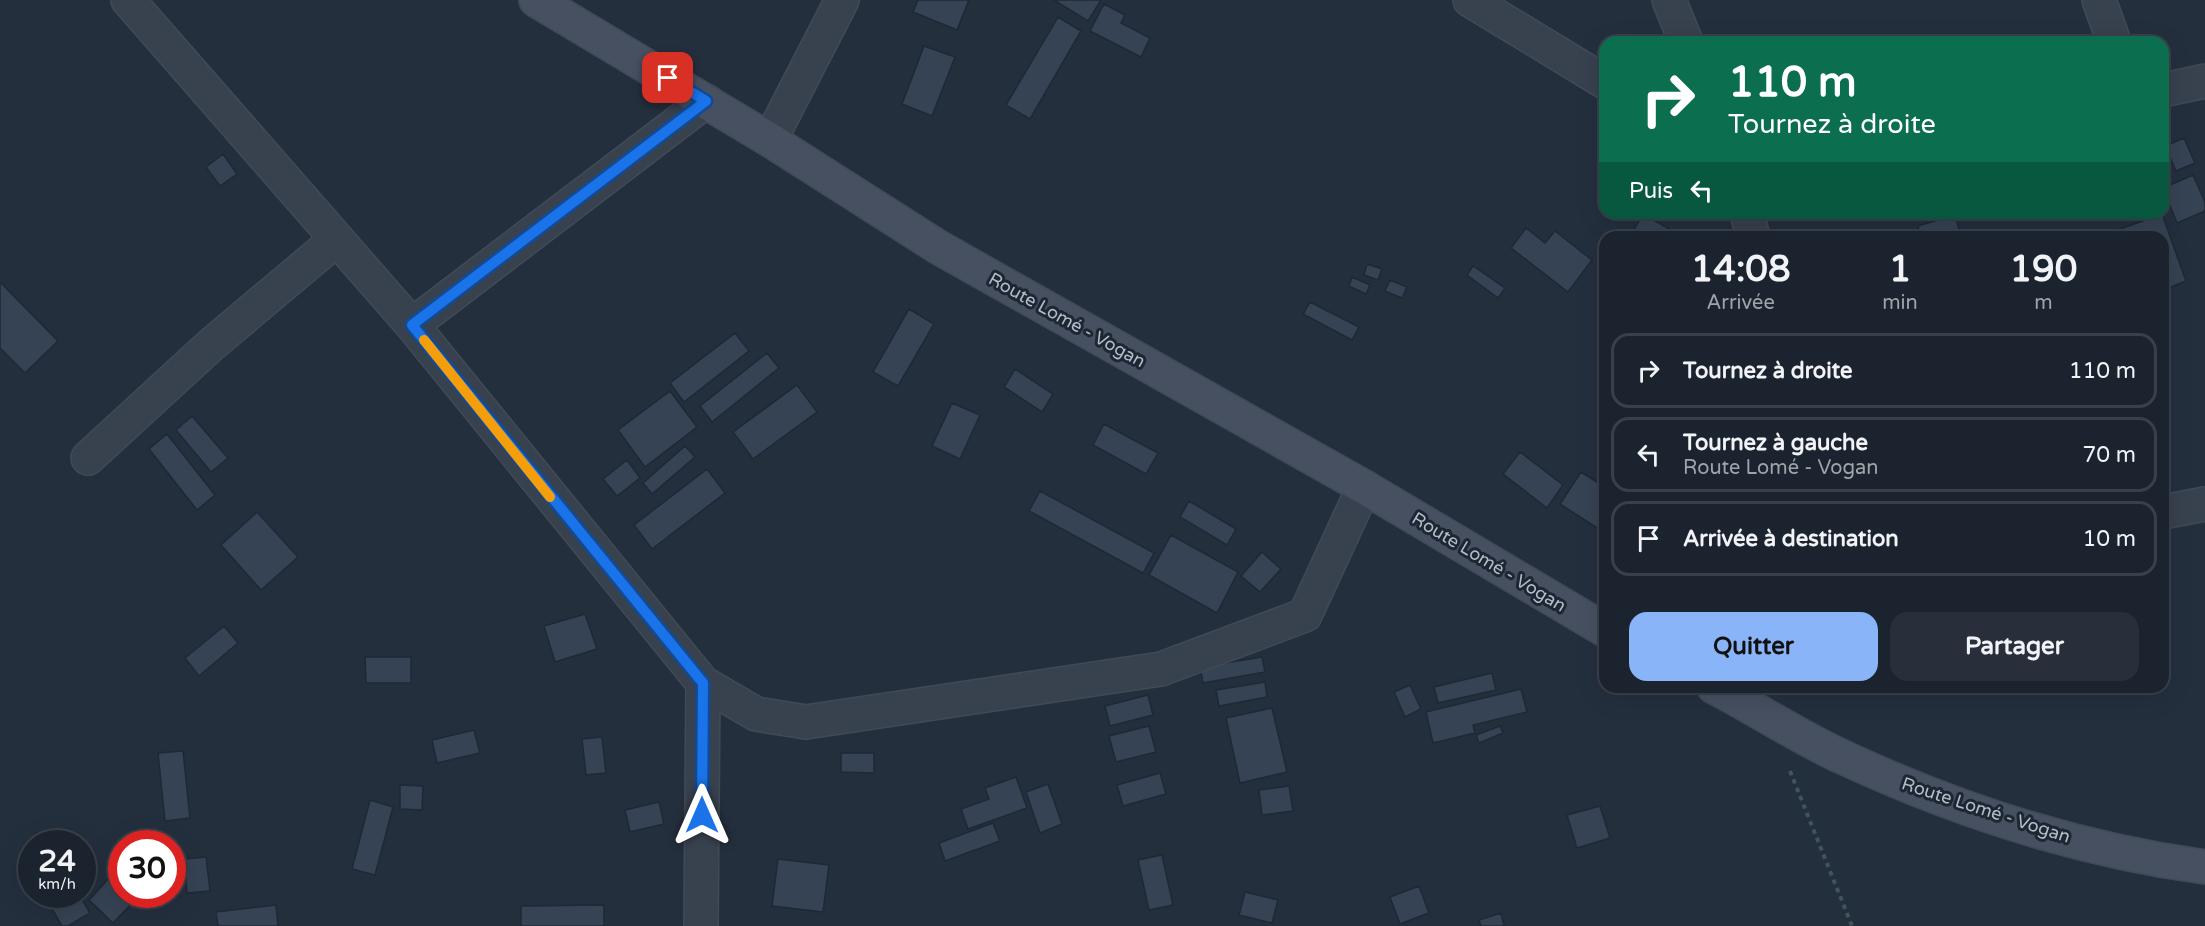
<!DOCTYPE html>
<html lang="fr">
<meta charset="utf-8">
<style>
:root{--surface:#1b232e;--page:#282f3a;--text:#f1f3f6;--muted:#a0a4aa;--line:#39404a;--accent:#8ab4f8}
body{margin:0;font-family:"Varela Round",sans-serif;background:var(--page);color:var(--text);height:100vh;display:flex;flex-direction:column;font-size:22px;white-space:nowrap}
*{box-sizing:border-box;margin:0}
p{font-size:20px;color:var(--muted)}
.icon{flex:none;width:33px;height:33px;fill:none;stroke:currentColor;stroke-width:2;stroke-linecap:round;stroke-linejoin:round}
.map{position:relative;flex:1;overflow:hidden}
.panel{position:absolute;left:1599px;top:231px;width:570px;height:462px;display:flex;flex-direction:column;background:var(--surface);border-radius:18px;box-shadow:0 6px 24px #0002,0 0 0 2px var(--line)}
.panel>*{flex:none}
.guide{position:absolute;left:1599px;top:36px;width:570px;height:183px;border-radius:18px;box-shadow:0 6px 24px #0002,0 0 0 2px var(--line);background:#0b6e4f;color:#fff;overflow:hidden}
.speed{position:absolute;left:18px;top:830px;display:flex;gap:12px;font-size:30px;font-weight:700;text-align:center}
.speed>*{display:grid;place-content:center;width:78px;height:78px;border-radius:50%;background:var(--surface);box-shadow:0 6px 24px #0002,0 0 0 2px var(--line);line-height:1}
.speed small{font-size:15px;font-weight:400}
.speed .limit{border:9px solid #d22;background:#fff;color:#111}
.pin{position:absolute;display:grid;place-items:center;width:51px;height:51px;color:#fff;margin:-26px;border-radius:12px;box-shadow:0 3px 9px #0006}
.me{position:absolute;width:66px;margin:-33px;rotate:0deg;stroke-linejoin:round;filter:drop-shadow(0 0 4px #0008)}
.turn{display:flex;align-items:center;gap:21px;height:126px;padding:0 30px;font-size:27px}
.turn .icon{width:78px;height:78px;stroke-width:2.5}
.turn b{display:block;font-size:42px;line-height:51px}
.then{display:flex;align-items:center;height:57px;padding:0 30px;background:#0003;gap:12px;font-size:22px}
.eta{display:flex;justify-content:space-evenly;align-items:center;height:102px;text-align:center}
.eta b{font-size:36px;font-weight:800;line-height:42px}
.action{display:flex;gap:12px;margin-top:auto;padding:12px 30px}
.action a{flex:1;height:69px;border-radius:18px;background:var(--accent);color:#111;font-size:24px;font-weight:800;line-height:69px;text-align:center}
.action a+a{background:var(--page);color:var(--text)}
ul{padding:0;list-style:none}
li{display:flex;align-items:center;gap:18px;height:75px;margin:0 12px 9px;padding:0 18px;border:3px solid var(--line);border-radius:18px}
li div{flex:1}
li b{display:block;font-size:22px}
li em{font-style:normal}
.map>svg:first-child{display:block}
.building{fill:#364354;stroke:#1f2835;stroke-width:1.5}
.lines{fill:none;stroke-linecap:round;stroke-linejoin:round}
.minor-casing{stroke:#414a57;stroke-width:36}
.secondary-casing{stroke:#414a57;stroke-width:36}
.path{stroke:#3f5557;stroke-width:4;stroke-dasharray:4.5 4.5;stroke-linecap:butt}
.minor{stroke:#38414e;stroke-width:33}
.secondary{stroke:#465061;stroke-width:33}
.route-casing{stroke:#114b97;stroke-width:15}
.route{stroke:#1a73e8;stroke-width:10}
.slow{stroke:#f59e0b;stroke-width:10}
.labels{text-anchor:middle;stroke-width:6;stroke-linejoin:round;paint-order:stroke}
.street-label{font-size:18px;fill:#b4bcc9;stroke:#1d2633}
</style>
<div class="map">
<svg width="2205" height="926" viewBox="0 0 2205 926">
<rect width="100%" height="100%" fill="#242f3e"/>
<path class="building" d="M 918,0 L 969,0 L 957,30 L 913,12 Z
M 1054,0 L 1101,0 L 1088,21 Z
M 1104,4 L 1125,15 L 1121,23 L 1150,38 L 1141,57 L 1090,31 Z
M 1058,17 L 1081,31 L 1030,119 L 1006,105 Z
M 924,46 L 955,57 L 932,116 L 902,104 Z
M 2184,138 L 2195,163 L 2176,171 L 2165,146 Z
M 223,154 L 237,174 L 220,186 L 206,167 Z
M 2193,175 L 2205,202 L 2205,211 L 2177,223 L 2163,188 Z
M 1643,214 L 1671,230 L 1667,237 L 1630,237 Z
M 2162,214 L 2186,281 L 2163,290 L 2163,237 L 2114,237 L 2112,232 Z
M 1955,215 L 1961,237 L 1921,237 L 1918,226 Z
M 1526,228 L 1545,243 L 1555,231 L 1592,260 L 1568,292 L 1511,248 Z
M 1367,264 L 1382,269 L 1378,280 L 1364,275 Z
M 1473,266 L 1505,288 L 1498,298 L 1467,275 Z
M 1352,277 L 1370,285 L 1366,294 L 1349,286 Z
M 1390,280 L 1407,287 L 1402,298 L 1385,291 Z
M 0,282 L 58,341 L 25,373 L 0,348 Z
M 1310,302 L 1359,327 L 1352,340 L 1303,314 Z
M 909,309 L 934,324 L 898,386 L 873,372 Z
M 735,333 L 749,351 L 684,402 L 670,383 Z
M 767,353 L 779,368 L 712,422 L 700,406 Z
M 1015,369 L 1053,394 L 1042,412 L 1004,387 Z
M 797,385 L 817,412 L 753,459 L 733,432 Z
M 670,391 L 697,427 L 645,467 L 618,430 Z
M 952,403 L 980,415 L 960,459 L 932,446 Z
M 192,416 L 228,458 L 211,472 L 176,430 Z
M 1104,424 L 1158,453 L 1146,474 L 1093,445 Z
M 167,434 L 215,495 L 197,510 L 149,449 Z
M 685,446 L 695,457 L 652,494 L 643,483 Z
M 1520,452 L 1563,485 L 1547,508 L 1503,474 Z
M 627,460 L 640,478 L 617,496 L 603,479 Z
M 707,469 L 725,493 L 652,549 L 634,525 Z
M 1581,472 L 1605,487 L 1605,533 L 1560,504 Z
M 1040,491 L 1154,553 L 1143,573 L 1029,511 Z
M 1189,501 L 1236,529 L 1227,545 L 1180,517 Z
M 257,512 L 298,557 L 261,590 L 221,545 Z
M 1171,535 L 1238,572 L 1217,613 L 1149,575 Z
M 1262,552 L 1281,569 L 1260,592 L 1241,576 Z
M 585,614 L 597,649 L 555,662 L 544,626 Z
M 224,626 L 238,643 L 199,676 L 185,658 Z
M 365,657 L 411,657 L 411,683 L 366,683 Z
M 1262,657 L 1265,672 L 1203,683 L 1200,667 Z
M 1492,673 L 1496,690 L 1438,703 L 1434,687 Z
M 1265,682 L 1267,697 L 1219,706 L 1216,690 Z
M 1410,685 L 1421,709 L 1405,717 L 1394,692 Z
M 1521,689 L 1527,712 L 1473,725 L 1475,733 L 1433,743 L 1426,712 Z
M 1148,695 L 1153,715 L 1110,726 L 1105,706 Z
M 1272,708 L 1287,772 L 1240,783 L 1226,718 Z
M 1149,726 L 1156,752 L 1116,762 L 1109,736 Z
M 1500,726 L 1503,733 L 1479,743 L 1476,735 Z
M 474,730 L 480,753 L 437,763 L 432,740 Z
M 602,737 L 606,773 L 586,775 L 582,739 Z
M 183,751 L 190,818 L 165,821 L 158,753 Z
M 841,753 L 874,753 L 874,773 L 841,772 Z
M 1160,773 L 1166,794 L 1123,806 L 1117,785 Z
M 1016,777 L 1027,808 L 968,829 L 961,809 L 989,799 L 985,788 Z
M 1048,784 L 1062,824 L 1040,833 L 1026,792 Z
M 400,785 L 423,786 L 422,810 L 400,809 Z
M 1289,786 L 1293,811 L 1262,815 L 1259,790 Z
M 370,800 L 393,807 L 375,875 L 352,869 Z
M 659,802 L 664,824 L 630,832 L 625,810 Z
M 1600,806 L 1610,838 L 1577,848 L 1567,815 Z
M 993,823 L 1000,841 L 945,861 L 939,843 Z
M 1162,855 L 1173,905 L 1149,910 L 1138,860 Z
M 206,857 L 210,891 L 187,893 L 184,859 Z
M 778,859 L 829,865 L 823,912 L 772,906 Z
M 111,876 L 122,887 L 122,894 L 129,894 L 135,900 L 113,923 L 89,900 Z
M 1419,886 L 1429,913 L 1400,924 L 1390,897 Z
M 1245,892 L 1278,900 L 1272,923 L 1239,915 Z
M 44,894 L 79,894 L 90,913 L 68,926 L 62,926 Z
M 276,905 L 278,926 L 218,926 L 216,912 Z
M 604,905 L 604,926 L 521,926 L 521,906 Z
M 1501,913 L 1504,926 L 1481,926 L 1479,920 Z"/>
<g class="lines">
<g class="minor-casing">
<path id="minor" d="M 128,0 L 412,325 L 703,683 L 756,714 L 806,722 L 1161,669 L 1305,615 L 1364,487
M 1470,0 L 1605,82
M 1669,0 L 1686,42
M 2099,0 L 2114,42
M 2163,90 L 2205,81
M 770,140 L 842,0
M 1747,213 L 1753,237
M 412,325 L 706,101
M 88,458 L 211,345 L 337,239
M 2163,512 L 2205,504
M 701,926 L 703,683"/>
</g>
<g class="secondary-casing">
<path id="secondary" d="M 536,0 L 770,140 L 938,247 L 1364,487 L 1605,630
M 1714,687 C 1759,710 1801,739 1847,759 C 1959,811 2082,850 2205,867"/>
</g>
<path class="path" d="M 1790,771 L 1852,926"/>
<use href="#minor" class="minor"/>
<use href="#secondary" class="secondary"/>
</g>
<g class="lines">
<g class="route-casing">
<path id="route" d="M 668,78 L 706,101 L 412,325 L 703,683 L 702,815"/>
</g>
<use href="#route" class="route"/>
<path class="slow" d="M 424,340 L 550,497"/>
</g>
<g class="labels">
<g class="street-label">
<text transform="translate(1067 320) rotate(29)" y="6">Route Lomé - Vogan</text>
<text transform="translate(1489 562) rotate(31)" y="6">Route Lomé - Vogan</text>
<text transform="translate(1986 810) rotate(18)" y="6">Route Lomé - Vogan</text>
</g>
</g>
</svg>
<div class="speed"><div>24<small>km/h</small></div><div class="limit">30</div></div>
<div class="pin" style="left:668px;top:78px;background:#d93025"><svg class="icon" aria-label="arrive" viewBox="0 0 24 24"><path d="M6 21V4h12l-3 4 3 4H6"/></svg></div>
<svg class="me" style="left:702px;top:815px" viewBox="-20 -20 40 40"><path d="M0-17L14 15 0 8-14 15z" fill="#1a73e8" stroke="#fff" stroke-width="4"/></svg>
<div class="guide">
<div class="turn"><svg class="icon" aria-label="right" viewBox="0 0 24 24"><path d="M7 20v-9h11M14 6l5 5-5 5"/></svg><div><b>110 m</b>Tournez à droite</div></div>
<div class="then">Puis<svg class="icon" aria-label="left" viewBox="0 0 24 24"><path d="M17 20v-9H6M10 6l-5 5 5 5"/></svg></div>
</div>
<section class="panel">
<div class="eta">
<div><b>14:08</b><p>Arrivée</p></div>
<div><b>1</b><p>min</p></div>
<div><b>190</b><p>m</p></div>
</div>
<ul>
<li><svg class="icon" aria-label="right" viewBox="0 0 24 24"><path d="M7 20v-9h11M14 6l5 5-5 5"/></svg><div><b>Tournez à droite</b></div><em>110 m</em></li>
<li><svg class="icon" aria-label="left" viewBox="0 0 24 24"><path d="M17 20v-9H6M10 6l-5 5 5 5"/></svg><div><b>Tournez à gauche</b><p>Route Lomé - Vogan</p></div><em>70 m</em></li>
<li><svg class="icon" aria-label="arrive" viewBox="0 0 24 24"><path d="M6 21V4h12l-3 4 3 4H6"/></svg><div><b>Arrivée à destination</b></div><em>10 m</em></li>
</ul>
<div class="action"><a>Quitter</a><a>Partager</a></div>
</section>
</div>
